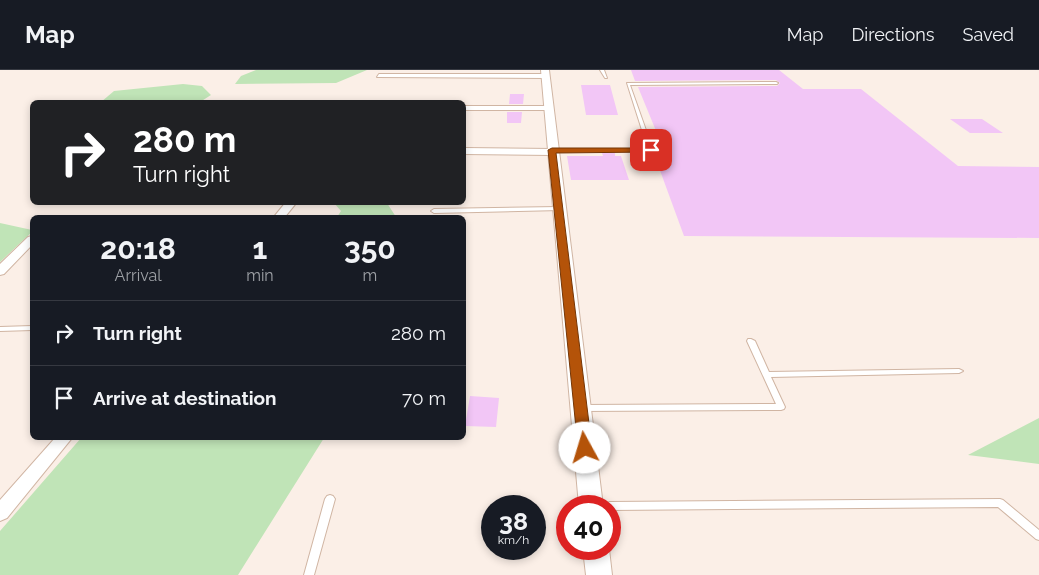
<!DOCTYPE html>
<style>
:root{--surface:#171b24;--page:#242831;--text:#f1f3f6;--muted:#9ea1a6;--line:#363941}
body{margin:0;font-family:Raleway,sans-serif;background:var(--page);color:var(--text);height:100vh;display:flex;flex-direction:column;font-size:19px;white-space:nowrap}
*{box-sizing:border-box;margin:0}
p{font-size:16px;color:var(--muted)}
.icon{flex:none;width:28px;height:28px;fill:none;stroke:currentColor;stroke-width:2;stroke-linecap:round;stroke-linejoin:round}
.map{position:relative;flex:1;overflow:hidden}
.details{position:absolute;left:30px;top:145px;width:436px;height:225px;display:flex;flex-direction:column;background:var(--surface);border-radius:8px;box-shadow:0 2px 8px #0003}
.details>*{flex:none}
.banner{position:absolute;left:30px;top:30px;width:436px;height:105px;border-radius:8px;box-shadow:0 2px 8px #0003;background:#202124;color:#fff;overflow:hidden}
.speed{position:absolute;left:481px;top:425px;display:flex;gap:10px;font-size:25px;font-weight:700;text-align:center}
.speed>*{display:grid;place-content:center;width:65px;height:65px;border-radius:50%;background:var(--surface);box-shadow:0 2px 8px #0003;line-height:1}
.speed small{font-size:12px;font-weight:400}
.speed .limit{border:8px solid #d22;background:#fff;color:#111}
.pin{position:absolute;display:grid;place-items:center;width:42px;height:42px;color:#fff;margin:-21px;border-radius:10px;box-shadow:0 2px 8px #0006}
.me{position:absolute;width:55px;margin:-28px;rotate:354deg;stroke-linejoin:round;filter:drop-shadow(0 0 4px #0008)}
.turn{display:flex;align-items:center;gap:18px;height:105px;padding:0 20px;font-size:22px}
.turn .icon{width:65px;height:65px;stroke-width:2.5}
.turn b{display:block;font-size:35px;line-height:42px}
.eta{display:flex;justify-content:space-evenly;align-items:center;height:85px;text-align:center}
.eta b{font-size:30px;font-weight:700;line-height:35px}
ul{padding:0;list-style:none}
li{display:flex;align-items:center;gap:15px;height:65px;padding:0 20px;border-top:1px solid var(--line)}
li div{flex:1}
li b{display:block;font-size:19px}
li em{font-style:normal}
header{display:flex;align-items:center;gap:30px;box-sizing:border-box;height:70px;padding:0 25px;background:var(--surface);border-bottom:1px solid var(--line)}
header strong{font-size:24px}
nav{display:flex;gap:28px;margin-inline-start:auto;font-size:18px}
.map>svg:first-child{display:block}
.green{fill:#c0e4b7}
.building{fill:#f2c6f6}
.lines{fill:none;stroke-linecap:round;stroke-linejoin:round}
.service-casing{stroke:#d0b5a3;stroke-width:2}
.minor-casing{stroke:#d0b5a3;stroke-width:2}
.tertiary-casing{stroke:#d0b5a3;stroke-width:2}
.service{fill:#fff;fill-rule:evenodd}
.minor{fill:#fff;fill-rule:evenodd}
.tertiary{fill:#fff;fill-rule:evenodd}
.route{fill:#b45309;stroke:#753606}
</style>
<header>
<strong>Map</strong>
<nav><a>Map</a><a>Directions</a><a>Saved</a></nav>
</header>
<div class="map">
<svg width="1039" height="505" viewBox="0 0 1039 505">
<rect width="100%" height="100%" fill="#fbefe7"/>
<path class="green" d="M 256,0 L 367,0 L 336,13 L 235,14 L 241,6 Z
M 183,14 L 202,16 L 211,25 L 200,32 L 101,32 L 114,21 Z
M 334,133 L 387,133 L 396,147 L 337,147 L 341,141 Z
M 0,153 L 32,160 L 32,162 L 0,192 Z
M 1039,348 L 1039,394 L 968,385 Z
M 81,368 L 324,368 L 238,505 L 0,505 L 0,461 Z"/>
<path class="building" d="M 631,0 L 779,0 L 803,19 L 861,19 L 958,96 L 1039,97 L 1039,168 L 684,166 L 658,95 L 670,95 L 638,17 L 777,16 L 780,13 L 776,10 L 635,11 Z
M 581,15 L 610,15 L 618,45 L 586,45 Z
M 510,24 L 524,24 L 523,34 L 509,34 Z
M 507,42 L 522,42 L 521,53 L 507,53 Z
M 950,49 L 982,49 L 1003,63 L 970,63 Z
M 602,83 L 615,83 L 615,86 L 621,86 L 629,110 L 571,110 L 567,86 L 603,86 Z
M 470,326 L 499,328 L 496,357 L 465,356 Z"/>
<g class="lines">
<g class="service-casing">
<path id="service" d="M 600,0 L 604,0 L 607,8 L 605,8 Z
M 776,12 L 778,13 L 777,14 L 630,15 L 653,80 L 653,81 L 552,81 L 550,80 L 552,79 L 648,79 L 627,13 Z
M 559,137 L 562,139 L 561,140 L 434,143 L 431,141 L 434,139 Z
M 32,256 L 32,260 L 0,261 L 0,257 Z
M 748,269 L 751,269 L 755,271 L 769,302 L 959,299 L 963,301 L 959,303 L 771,307 L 785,337 L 784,339 L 781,340 L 581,341 L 578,340 L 577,338 L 578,336 L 581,335 L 776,334 L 747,271 Z
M 330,425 L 333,426 L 335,429 L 314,505 L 304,505 L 325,429 L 327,426 Z
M 1000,429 L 1003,430 L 1039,460 L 1039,470 L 1036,469 L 998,437 L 610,440 L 610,436 L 605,436 L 607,433 L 610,432 Z"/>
</g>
<g class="minor-casing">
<path id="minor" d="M 379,4 L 546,4 L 549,6 L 546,8 L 377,7 Z
M 464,36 L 549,36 L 553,38 L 549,40 L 464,40 Z
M 464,78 L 552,79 L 557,82 L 552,85 L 464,84 Z
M 286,132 L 297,132 L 284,148 L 273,148 Z
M 32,166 L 32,175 L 4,204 L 0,205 L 0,194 L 28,167 Z
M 55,368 L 72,368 L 7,448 L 0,451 L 0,430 Z"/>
</g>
<g class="tertiary-casing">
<path id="tertiary" d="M 541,0 L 549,0 L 603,436 L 579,436 Z
M 583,479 L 609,479 L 612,505 L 586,505 Z"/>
</g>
<use href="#service" class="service"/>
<use href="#minor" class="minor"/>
<use href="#tertiary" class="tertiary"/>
</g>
<path class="route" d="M 552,78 L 651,78 L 655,80 L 651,82 L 556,83 L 592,378 L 585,383 L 578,378 L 548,80 Z"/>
</svg>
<div class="speed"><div>38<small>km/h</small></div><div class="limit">40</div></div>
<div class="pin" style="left:651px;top:80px;background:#d93025"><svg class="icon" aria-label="arrive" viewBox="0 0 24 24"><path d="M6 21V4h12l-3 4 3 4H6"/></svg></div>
<svg class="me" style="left:585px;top:378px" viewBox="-20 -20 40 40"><circle r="19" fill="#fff"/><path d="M0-13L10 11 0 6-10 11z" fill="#b45309"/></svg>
<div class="banner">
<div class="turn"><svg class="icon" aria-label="right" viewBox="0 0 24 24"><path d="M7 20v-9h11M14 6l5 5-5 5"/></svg><div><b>280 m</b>Turn right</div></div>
</div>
<section class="details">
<div class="eta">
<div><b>20:18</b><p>Arrival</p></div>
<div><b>1</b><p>min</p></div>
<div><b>350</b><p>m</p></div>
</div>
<ul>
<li><svg class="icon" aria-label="right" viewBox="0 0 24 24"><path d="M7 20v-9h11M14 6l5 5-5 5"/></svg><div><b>Turn right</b></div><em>280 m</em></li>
<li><svg class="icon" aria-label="arrive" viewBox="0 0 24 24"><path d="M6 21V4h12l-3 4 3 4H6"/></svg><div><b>Arrive at destination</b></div><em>70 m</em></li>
</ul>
</section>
</div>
